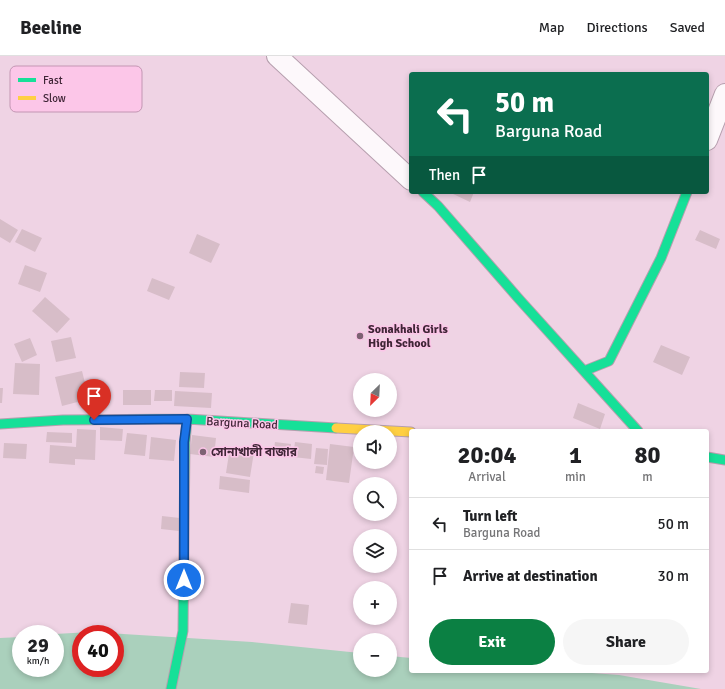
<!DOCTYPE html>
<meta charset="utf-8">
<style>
:root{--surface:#fff;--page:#f6f6f6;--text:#202124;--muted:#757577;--line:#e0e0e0;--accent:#0b8043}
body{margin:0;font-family:Signika,"Noto Sans Bengali",sans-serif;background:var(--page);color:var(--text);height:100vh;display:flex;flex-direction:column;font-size:15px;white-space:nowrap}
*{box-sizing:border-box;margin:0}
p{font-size:13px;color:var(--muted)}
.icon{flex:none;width:22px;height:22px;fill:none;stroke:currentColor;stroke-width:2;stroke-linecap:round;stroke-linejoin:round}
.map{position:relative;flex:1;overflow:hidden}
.side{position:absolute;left:409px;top:373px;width:300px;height:244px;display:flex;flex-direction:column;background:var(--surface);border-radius:4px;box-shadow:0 2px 6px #0003}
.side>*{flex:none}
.guide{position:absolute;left:409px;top:16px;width:300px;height:122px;border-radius:4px;box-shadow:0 2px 6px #0003;background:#0b6e4f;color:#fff;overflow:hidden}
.needle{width:26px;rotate:204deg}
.fabs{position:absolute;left:353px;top:317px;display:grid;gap:8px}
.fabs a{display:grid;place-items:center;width:44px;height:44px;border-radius:50%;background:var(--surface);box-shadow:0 2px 6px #0003;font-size:20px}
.speed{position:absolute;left:12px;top:569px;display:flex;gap:8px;font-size:20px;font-weight:700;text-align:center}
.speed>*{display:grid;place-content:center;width:52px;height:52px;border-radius:50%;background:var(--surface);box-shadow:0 2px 6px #0003;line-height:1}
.speed small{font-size:10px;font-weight:400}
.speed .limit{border:6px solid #d22;background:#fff;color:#111}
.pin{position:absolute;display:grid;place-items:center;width:34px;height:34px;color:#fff;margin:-41px -17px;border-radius:50% 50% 50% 0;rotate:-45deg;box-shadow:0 0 4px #0007}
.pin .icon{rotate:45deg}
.me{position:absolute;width:44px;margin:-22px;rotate:0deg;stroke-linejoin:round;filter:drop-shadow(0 0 3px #0008)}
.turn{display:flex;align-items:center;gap:14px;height:84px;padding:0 20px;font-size:18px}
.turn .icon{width:52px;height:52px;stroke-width:2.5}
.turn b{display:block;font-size:28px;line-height:34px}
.then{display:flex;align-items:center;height:38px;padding:0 20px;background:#0003;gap:8px;font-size:15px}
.eta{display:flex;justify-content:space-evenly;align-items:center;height:68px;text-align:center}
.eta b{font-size:24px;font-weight:700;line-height:28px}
.primary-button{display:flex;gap:8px;margin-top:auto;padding:8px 20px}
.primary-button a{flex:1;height:46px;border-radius:24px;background:var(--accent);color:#fff;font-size:16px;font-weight:700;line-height:46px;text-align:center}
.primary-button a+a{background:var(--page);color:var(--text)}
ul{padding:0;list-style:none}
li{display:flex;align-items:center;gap:12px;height:52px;padding:0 20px;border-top:1px solid var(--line)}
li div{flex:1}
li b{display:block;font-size:15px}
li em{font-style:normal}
header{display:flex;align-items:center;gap:24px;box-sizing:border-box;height:56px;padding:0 20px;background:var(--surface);border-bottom:1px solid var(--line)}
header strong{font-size:19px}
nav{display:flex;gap:22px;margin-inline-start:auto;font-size:14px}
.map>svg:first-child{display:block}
.water{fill:#aad0bc;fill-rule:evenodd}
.building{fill:#d7bdc8}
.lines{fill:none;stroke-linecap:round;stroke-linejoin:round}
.street-casing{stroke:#b69fae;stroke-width:22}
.fast-casing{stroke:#b69fae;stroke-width:11}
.slow-casing{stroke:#b69fae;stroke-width:11}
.street{stroke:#fdf8fb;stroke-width:20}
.fast{stroke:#16e098;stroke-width:9}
.slow{stroke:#ffcf43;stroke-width:9}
.route-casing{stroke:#114b97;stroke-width:10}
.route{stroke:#1a73e8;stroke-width:7}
.poi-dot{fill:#7d6273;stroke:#fcc6e8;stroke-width:1.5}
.labels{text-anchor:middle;stroke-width:3;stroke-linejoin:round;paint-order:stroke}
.poi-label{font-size:12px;font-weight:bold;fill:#3f2536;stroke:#fcc6e8;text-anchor:start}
.street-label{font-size:12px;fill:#3f2536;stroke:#fcc6e8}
.key{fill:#fcc6e8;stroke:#c396b3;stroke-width:1}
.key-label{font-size:11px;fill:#3f2536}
</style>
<header>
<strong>Beeline</strong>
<nav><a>Map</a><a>Directions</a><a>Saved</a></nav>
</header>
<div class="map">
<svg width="725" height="633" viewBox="0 0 725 633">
<rect width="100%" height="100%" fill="#efd3e4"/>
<path class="water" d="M 91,576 L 252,586 L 360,597 L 360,614 L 390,614 L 390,600 L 411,602 L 411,615 L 565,615 L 619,619 L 701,633 L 0,633 L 0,582 L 21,581 L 21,612 L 55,612 L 55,578 ZM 81,578 L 115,578 L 115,612 L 81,612 Z"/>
<path class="building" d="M 452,136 L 474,136 L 470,146 L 451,137 Z
M 0,163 L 18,174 L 10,187 L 0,181 Z
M 22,173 L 42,182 L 35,196 L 15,186 Z
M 700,174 L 720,183 L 716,193 L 695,184 Z
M 197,178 L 220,188 L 211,207 L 189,197 Z
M 25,209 L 47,217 L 40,236 L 18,228 Z
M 152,222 L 175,231 L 169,244 L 147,235 Z
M 45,241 L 70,263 L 57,277 L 32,255 Z
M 71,281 L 76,302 L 56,306 L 51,285 Z
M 30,282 L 37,299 L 22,306 L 14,288 Z
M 661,289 L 690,301 L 682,319 L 653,306 Z
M 15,307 L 40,308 L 39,339 L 13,338 Z
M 82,315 L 89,343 L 62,350 L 55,321 Z
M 180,316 L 205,317 L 204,332 L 179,331 Z
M 0,332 L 3,332 L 2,347 L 0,347 Z
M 123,334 L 151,334 L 151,349 L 123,349 Z
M 155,334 L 172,334 L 172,345 L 154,345 Z
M 175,335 L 212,337 L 211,352 L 174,350 Z
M 578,347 L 605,358 L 600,373 L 573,362 Z
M 100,371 L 123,373 L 122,385 L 100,384 Z
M 77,373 L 96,374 L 95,404 L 75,403 L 75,409 L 49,407 L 50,389 L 76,391 Z
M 47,376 L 72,377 L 72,387 L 46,386 Z
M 127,377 L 147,379 L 145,400 L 124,398 Z
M 192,379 L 216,382 L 214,401 L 190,398 Z
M 151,381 L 176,384 L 174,405 L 149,403 Z
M 275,386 L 291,388 L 290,401 L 273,399 Z
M 295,386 L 312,388 L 311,403 L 293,401 Z
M 4,387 L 27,388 L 26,403 L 3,402 Z
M 330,388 L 354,391 L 349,427 L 326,424 Z
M 230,391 L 254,396 L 250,421 L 226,417 Z
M 316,392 L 328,393 L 327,409 L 314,408 Z
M 316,410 L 324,411 L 323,418 L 315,417 Z
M 220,420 L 250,424 L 249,437 L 219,433 Z
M 162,460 L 180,462 L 179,475 L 161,473 Z
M 291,547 L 309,549 L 307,569 L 288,567 Z"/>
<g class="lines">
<g class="street-casing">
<path id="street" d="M 277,0 L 411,124
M 707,84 L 725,38"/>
</g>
<g class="fast-casing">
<path id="fast" d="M 423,136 L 438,150 L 519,243 L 638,375
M 584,315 L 609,305 L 661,202 L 687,136
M 0,368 L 63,364 L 187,363 L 336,372
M 707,401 L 725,404
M 171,633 L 183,575 L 185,386 L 187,363"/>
</g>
<g class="slow-casing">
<path id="slow" d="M 336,372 L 411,376"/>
</g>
<use href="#street" class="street"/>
<use href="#fast" class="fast"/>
<use href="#slow" class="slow"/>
</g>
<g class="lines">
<g class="route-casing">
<path id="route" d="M 94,364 L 187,363 L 184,386 L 184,524"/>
</g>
<use href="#route" class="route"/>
</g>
<g class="poi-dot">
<circle cx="360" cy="280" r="4"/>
<circle cx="203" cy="396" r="4"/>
</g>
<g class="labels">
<g class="poi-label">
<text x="368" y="277">Sonakhali Girls<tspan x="368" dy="14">High School</tspan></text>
<text x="211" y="400">সোনাখালী বাজার</text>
</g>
<g class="street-label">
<text transform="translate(242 367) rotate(3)" y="4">Barguna Road</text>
</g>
</g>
<rect x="10" y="10" width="132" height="46" rx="6" class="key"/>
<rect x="18" y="22" width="18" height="4" fill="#16e098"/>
<rect x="18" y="40" width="18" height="4" fill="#ffcf43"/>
<g class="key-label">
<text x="43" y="28">Fast</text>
<text x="43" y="46">Slow</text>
</g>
</svg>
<div class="fabs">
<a><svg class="needle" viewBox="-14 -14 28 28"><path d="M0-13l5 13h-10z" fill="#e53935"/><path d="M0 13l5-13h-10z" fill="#757577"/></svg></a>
<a><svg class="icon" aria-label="sound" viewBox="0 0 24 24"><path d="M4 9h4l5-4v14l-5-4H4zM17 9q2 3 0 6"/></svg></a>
<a><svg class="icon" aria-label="search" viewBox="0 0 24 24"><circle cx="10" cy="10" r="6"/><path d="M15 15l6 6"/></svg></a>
<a><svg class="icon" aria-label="layers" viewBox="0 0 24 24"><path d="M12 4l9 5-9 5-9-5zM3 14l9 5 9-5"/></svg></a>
<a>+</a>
<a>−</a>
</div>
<div class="speed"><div>29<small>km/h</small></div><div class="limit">40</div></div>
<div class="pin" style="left:94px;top:364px;background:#d93025"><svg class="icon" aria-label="arrive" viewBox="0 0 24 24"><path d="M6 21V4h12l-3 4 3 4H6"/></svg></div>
<svg class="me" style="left:184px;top:524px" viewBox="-20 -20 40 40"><circle r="17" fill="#1a73e8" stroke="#fff" stroke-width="3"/><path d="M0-11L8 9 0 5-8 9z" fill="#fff"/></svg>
<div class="guide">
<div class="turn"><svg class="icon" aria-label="left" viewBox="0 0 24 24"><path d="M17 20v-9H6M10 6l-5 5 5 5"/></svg><div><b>50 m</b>Barguna Road</div></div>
<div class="then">Then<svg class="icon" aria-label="arrive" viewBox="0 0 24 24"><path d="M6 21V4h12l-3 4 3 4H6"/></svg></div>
</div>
<section class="side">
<div class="eta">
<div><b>20:04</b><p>Arrival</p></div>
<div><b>1</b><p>min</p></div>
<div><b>80</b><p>m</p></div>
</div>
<ul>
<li><svg class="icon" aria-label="left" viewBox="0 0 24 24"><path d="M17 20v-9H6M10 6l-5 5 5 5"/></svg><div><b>Turn left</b><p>Barguna Road</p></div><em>50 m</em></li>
<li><svg class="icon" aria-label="arrive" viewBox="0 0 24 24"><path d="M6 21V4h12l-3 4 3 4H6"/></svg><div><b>Arrive at destination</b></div><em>30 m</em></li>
</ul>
<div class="primary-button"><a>Exit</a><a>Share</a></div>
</section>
</div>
